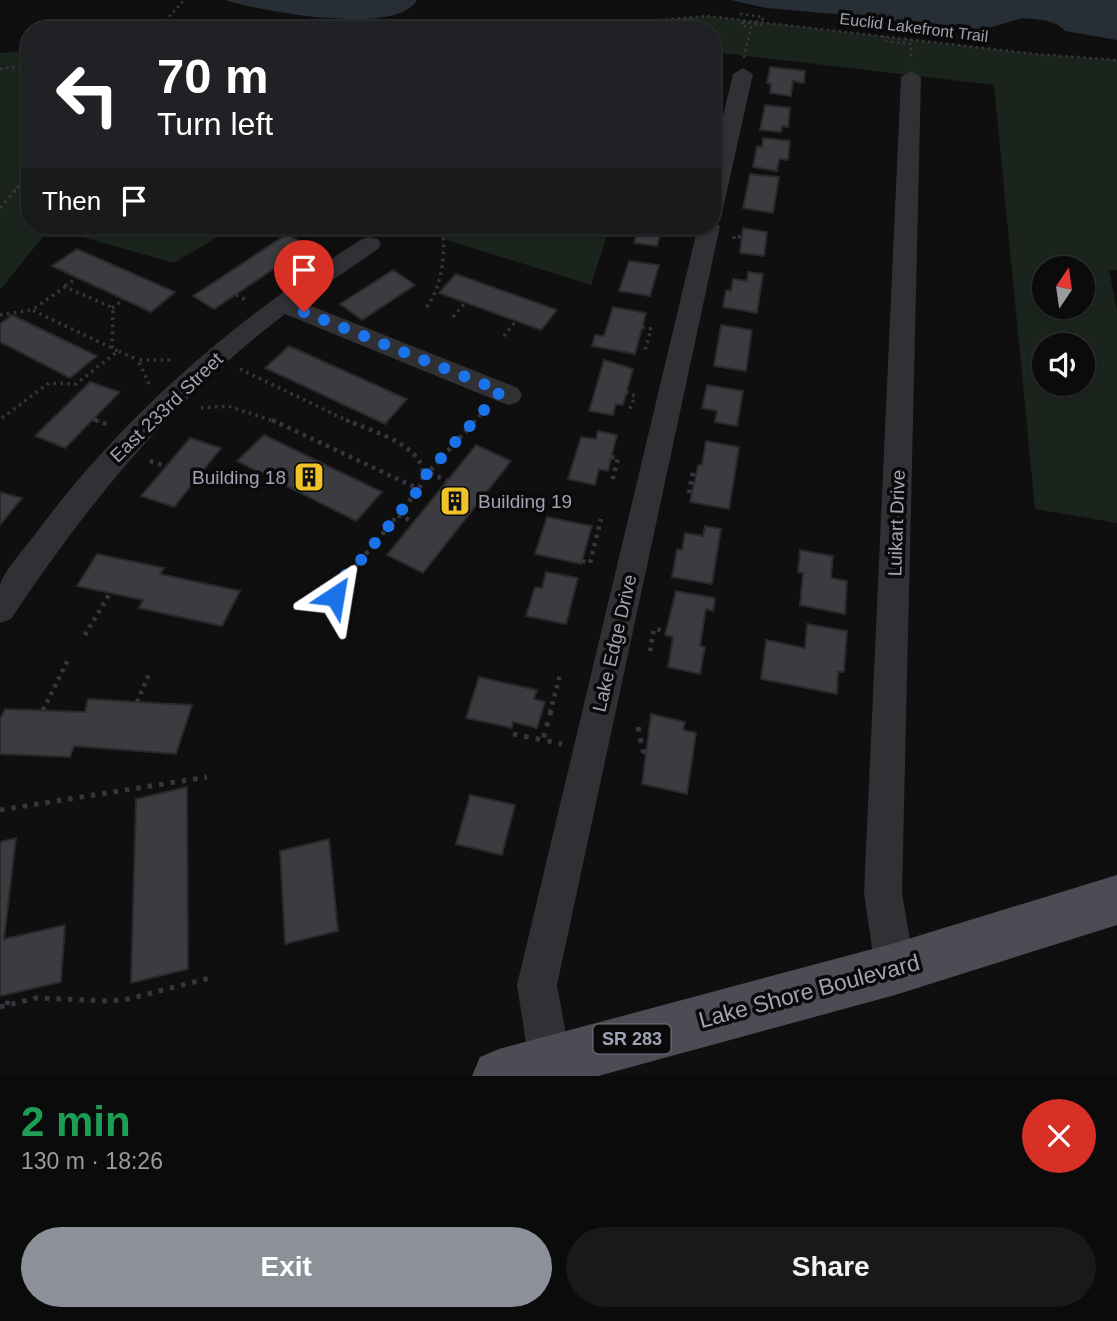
<!DOCTYPE html>
<meta charset="utf-8">
<style>
:root{--surface:#0b0b0c;--page:#19191a;--text:#f1f3f6;--muted:#9a9b9d;--line:#2b2b2d;--accent:#8c9099}
body{margin:0;font-family:Helvetica,sans-serif;background:var(--page);color:var(--text);height:100vh;display:flex;flex-direction:column;font-size:26px;white-space:nowrap}
*{box-sizing:border-box;margin:0}
p{font-size:23px;color:var(--muted)}
.icon{flex:none;width:38px;height:38px;fill:none;stroke:currentColor;stroke-width:2;stroke-linecap:round;stroke-linejoin:round}
.map{position:relative;height:1076px;overflow:hidden}
.side{display:flex;flex-direction:column;background:var(--surface);flex:1}
.side>*{flex:none}
.hud{position:absolute;left:21px;top:21px;width:700px;height:214px;border-radius:28px;box-shadow:0 2px 5px #0004,0 0 0 2px var(--line);background:#202124;color:#fff;overflow:hidden}
.needle{width:46px;rotate:13deg}
.controls{position:absolute;left:1032px;top:256px;display:grid;gap:14px}
.controls a{display:grid;place-items:center;width:63px;height:63px;border-radius:50%;background:var(--surface);box-shadow:0 2px 5px #0004,0 0 0 2px var(--line);font-size:35px}
.pin{position:absolute;display:grid;place-items:center;width:60px;height:60px;color:#fff;margin:-72px -30px;border-radius:50% 50% 50% 0;rotate:-45deg;box-shadow:0 0 7px #0007}
.pin .icon{rotate:45deg}
.me{position:absolute;width:77px;margin:-38px;rotate:33deg;stroke-linejoin:round;filter:drop-shadow(0 0 5px #0008)}
.turn{display:flex;align-items:center;gap:24px;height:147px;padding:0 21px;font-size:32px}
.turn .icon{width:91px;height:91px;stroke-width:2.5}
.turn b{display:block;font-size:49px;line-height:60px}
.then{display:flex;align-items:center;height:66px;padding:0 21px;background:#0003;gap:14px;font-size:26px}
.round{display:grid;place-items:center;flex:none;width:74px;height:74px;border-radius:37px;background:var(--page)}
.summary{display:flex;align-items:center;justify-content:space-between;height:119px;padding:0 21px}
h1{font-size:42px;font-weight:700;line-height:52px;color:#1e9e55}
.button{display:flex;gap:14px;margin-top:auto;padding:14px 21px}
.button a{flex:1;height:80px;border-radius:42px;background:var(--accent);color:#fff;font-size:28px;font-weight:700;line-height:80px;text-align:center}
.button a+a{background:var(--page);color:var(--text)}
.map>svg:first-child{display:block}
.green{fill:#1b231d;fill-rule:evenodd}
.water{fill:#282e35}
.building{fill:#3b3c40;stroke:#29292c;stroke-width:2}
.lines{fill:none;stroke-linecap:round;stroke-linejoin:round}
.path-far3{stroke:#36373c;stroke-width:2.5;stroke-dasharray:2.5 3.5;stroke-linecap:butt}
.path-far2{stroke:#36373c;stroke-width:3.5;stroke-dasharray:2.5 4.5;stroke-linecap:butt}
.path-far1{stroke:#36373c;stroke-width:4.5;stroke-dasharray:3.5 5;stroke-linecap:butt}
.path{stroke:#36373c;stroke-width:5;stroke-dasharray:4.5 7;stroke-linecap:butt}
.street{fill:#303035;fill-rule:evenodd}
.primary{fill:#4c4d54;fill-rule:evenodd}
.route{stroke:#1a73e8;stroke-width:12;stroke-dasharray:0 21.6}
.labels{text-anchor:middle;stroke-width:7;stroke-linejoin:round;paint-order:stroke}
.far-street-label{font-size:16px;fill:#a0a3b1;stroke:#0a0a0b}
.shield{fill:#0a0a0b;stroke:#73757f;stroke-width:2}
.shield-label{font-size:18px;font-weight:bold;fill:#a0a3b1}
.street-label{font-size:19px;fill:#a0a3b1;stroke:#0a0a0b}
.poi-label{font-size:19px;fill:#a0a3b1;stroke:#0a0a0b;text-anchor:end}
.near-street-label{font-size:23px;fill:#a0a3b1;stroke:#0a0a0b}
</style>
<div class="map">
<svg width="1117" height="1076" viewBox="0 0 1117 1076">
<rect width="100%" height="100%" fill="#0f0f10"/>
<path class="green" d="M 707,16 L 1035,54 L 1117,60 L 1117,270 L 1109,270 L 1117,310 L 1117,523 L 1035,509 L 994,85 L 712,52 L 712,30 L 498,30 L 578,27 ZM 1045,268 L 1083,268 L 1083,306 L 1045,306 ZM 1045,345 L 1083,345 L 1083,383 L 1045,383 Z
M 30,50 L 30,226 L 236,226 L 174,263 L 50,228 L 0,290 L 0,53 Z
M 402,226 L 610,226 L 591,285 Z"/>
<path class="water" d="M 225,0 L 417,0 C 398,37 259,11 225,0 Z
M 731,0 L 1117,0 L 1117,40 L 1065,31 L 1057,24 L 1043,20 L 1022,18 L 985,29 L 960,29 L 846,15 L 766,8 Z"/>
<path class="building" d="M 770,67 L 805,71 L 804,83 L 793,81 L 791,96 L 770,93 L 771,84 L 767,83 Z
M 765,105 L 790,108 L 788,127 L 782,126 L 781,132 L 760,130 Z
M 763,138 L 790,141 L 788,160 L 779,159 L 777,171 L 753,167 L 757,146 L 762,147 Z
M 750,174 L 779,177 L 773,213 L 743,208 Z
M 632,226 L 663,226 L 657,246 L 634,243 L 637,231 L 631,230 Z
M 743,228 L 767,232 L 764,256 L 740,253 Z
M 287,234 L 308,246 L 214,309 L 193,296 Z
M 77,249 L 175,292 L 151,312 L 52,266 Z
M 629,261 L 659,265 L 650,296 L 619,291 Z
M 393,270 L 415,285 L 362,320 L 340,304 Z
M 748,272 L 763,274 L 757,313 L 723,307 L 726,290 L 731,291 L 733,279 L 747,281 Z
M 456,274 L 557,310 L 541,330 L 439,293 Z
M 613,307 L 646,313 L 635,354 L 592,346 L 595,335 L 604,336 Z
M 12,315 L 97,356 L 70,378 L 0,342 L 0,324 Z
M 721,325 L 752,330 L 746,371 L 714,366 Z
M 289,346 L 407,399 L 385,424 L 265,368 Z
M 604,360 L 633,369 L 623,405 L 616,404 L 613,415 L 589,411 Z
M 90,382 L 120,392 L 65,448 L 35,436 Z
M 707,385 L 743,391 L 737,426 L 715,422 L 717,411 L 702,408 Z
M 598,431 L 617,435 L 608,471 L 599,469 L 595,485 L 568,479 L 581,437 L 596,439 Z
M 264,435 L 382,492 L 356,521 L 237,461 Z
M 190,438 L 221,448 L 174,507 L 141,496 Z
M 706,441 L 739,447 L 729,509 L 690,502 L 698,465 L 702,465 Z
M 476,445 L 511,461 L 423,573 L 387,555 Z
M 0,492 L 22,498 L 0,525 Z
M 547,517 L 592,526 L 581,564 L 535,554 Z
M 705,526 L 721,529 L 712,584 L 672,577 L 677,549 L 682,550 L 685,533 L 703,536 Z
M 800,550 L 833,556 L 831,578 L 847,581 L 845,614 L 800,605 L 803,573 L 798,572 Z
M 97,554 L 164,568 L 160,574 L 240,591 L 222,626 L 139,608 L 143,600 L 77,586 Z
M 546,572 L 578,578 L 566,624 L 526,616 L 535,587 L 542,588 Z
M 676,591 L 715,598 L 713,611 L 706,609 L 700,646 L 705,647 L 700,674 L 668,667 L 673,637 L 665,635 Z
M 807,624 L 847,631 L 844,672 L 838,672 L 837,694 L 761,679 L 766,640 L 805,648 Z
M 479,677 L 537,690 L 534,699 L 545,702 L 537,728 L 513,722 L 512,728 L 466,718 Z
M 88,699 L 137,702 L 192,705 L 176,754 L 74,746 L 70,757 L 0,754 L 0,719 L 5,709 L 85,712 Z
M 651,714 L 685,722 L 683,730 L 696,733 L 687,794 L 642,784 Z
M 187,787 L 188,969 L 131,983 L 136,799 Z
M 470,795 L 515,805 L 502,855 L 456,844 Z
M 16,838 L 4,939 L 65,925 L 61,982 L 0,996 L 0,842 Z
M 329,839 L 338,931 L 285,944 L 280,851 Z"/>
<g class="lines">
<path class="path-far3" d="M 740,14 L 763,17 L 761,25 L 742,22
M 742,22 L 742,26 L 751,27 L 744,58
M 157,30 L 184,0
M 235,30 L 432,30
M 498,30 L 578,27 L 707,16 L 1035,54 L 1117,60
M 884,36 L 884,41 L 911,44 L 911,60
M 0,69 L 30,65
M 17,188 L 30,173"/>
<path class="path-far2" d="M 0,208 L 19,186
M 734,239 L 734,236 L 742,237
M 284,262 L 294,268
M 65,286 L 77,278
M 236,295 L 248,301
M 427,307 C 443,282 445,257 443,228
M 112,308 L 124,299
M 0,315 L 32,310
M 453,317 L 465,303
M 642,327 L 651,329 L 645,350
M 504,336 L 516,321
M 112,348 L 113,310 L 109,306 L 65,287 L 32,310 L 118,351
M 240,369 L 350,422
M 149,384 L 138,360 L 175,360
M 626,392 L 635,396 L 628,413
M 201,408 L 228,406 L 276,422
M 2,418 L 49,383 L 76,384 L 118,351 L 138,360
M 93,419 L 100,422
M 474,422 L 483,412"/>
<path class="path-far1" d="M 95,420 L 109,425
M 272,420 L 419,489
M 611,457 L 618,458 L 612,482
M 150,461 L 166,466
M 430,473 L 447,481
M 425,476 L 476,420
M 689,493 L 693,472 L 696,473
M 398,515 L 414,522
M 582,561 L 590,563 L 601,519
M 320,603 C 344,592 337,581 356,566 L 419,489 C 440,449 373,432 346,420
M 85,635 L 110,593
M 650,651 L 654,629 L 666,631
M 137,702 L 150,672
M 43,710 L 68,660
M 550,713 L 560,675"/>
<path class="path" d="M 551,711 L 543,740 L 562,744
M 638,727 L 643,751 L 648,753
M 513,734 L 543,740
M 0,810 L 207,777
M 7,1005 L 9,994
M 0,1007 L 36,998 L 108,1001 L 128,999 L 210,978"/>
<path class="street" d="M 743,68 L 753,74 L 723,209 L 720,214 L 712,216 L 712,162 L 733,74 Z
M 911,71 L 921,77 L 902,893 L 915,969 L 909,983 L 895,989 L 881,983 L 875,969 L 864,893 L 901,77 Z
M 712,220 L 720,226 L 557,985 L 571,1062 L 565,1076 L 535,1076 L 529,1062 L 517,985 L 698,226 L 712,226 Z
M 370,237 L 378,239 L 381,244 L 378,249 L 301,302 L 518,388 L 522,395 L 518,402 L 509,405 L 500,402 L 285,314 C 173,400 89,501 11,619 L 0,623 C 0,611 0,597 0,585 C 3,572 27,545 36,533 C 125,413 237,318 362,239 Z"/>
<path class="primary" d="M 1117,875 L 1117,925 L 895,995 L 598,1076 L 472,1076 L 480,1057 L 499,1049 L 895,943 Z"/>
</g>
<g class="lines">
<path class="route" d="M 304,312 L 501,391 L 425,476 L 419,489 L 356,566 L 346,574 L 335,596"/>
</g>
<defs>
<g id="building-square" transform="scale(1.575)"><rect x="-9" y="-9" width="18" height="18" rx="4" fill="#f0c328" stroke="#0a0a0b"/><path d="M-4-6H4V6H1V3H-1V6H-4ZM-2.5-4.3h1.7v1.8h-1.7ZM.8-4.3h1.7v1.8H.8ZM-2.5-1h1.7V.8h-1.7ZM.8-1h1.7V.8H.8Z" fill="#111"/></g>
</defs>
<g fill-rule="evenodd">
<use href="#building-square" x="309" y="477"/>
<use href="#building-square" x="455" y="501"/>
</g>
<g class="labels">
<g class="far-street-label">
<text transform="translate(914 27) rotate(7)" y="6">Euclid Lakefront Trail</text>
</g>
<rect class="shield" x="593.5" y="1024.5" width="77" height="29" rx="5"/>
<g class="shield-label">
<text x="632" y="1045">SR 283</text>
</g>
<g class="street-label">
<text transform="translate(166 407) rotate(-44)" y="7">East 233rd Street</text>
<text transform="translate(896 523) rotate(-88)" y="7">Luikart Drive</text>
<text transform="translate(614 643) rotate(-77)" y="7">Lake Edge Drive</text>
</g>
<g class="poi-label">
<text x="286" y="484">Building 18</text>
<text x="478" y="508" text-anchor="start">Building 19</text>
</g>
<g class="near-street-label">
<text transform="translate(809 991) rotate(-15)" y="8">Lake Shore Boulevard</text>
</g>
</g>
</svg>
<div class="controls">
<a><svg class="needle" viewBox="-14 -14 28 28"><path d="M0-13l5 13h-10z" fill="#e53935"/><path d="M0 13l5-13h-10z" fill="#9a9b9d"/></svg></a>
<a><svg class="icon" aria-label="sound" viewBox="0 0 24 24"><path d="M4 9h4l5-4v14l-5-4H4zM17 9q2 3 0 6"/></svg></a>
</div>
<div class="pin" style="left:304px;top:312px;background:#d93025"><svg class="icon" aria-label="arrive" viewBox="0 0 24 24"><path d="M6 21V4h12l-3 4 3 4H6"/></svg></div>
<svg class="me" style="left:335px;top:596px" viewBox="-20 -20 40 40"><path d="M0-17L14 15 0 8-14 15z" fill="#1a73e8" stroke="#fff" stroke-width="4"/></svg>
<div class="hud">
<div class="turn"><svg class="icon" aria-label="left" viewBox="0 0 24 24"><path d="M17 20v-9H6M10 6l-5 5 5 5"/></svg><div><b>70 m</b>Turn left</div></div>
<div class="then">Then<svg class="icon" aria-label="arrive" viewBox="0 0 24 24"><path d="M6 21V4h12l-3 4 3 4H6"/></svg></div>
</div>
</div>
<section class="side">
<div class="summary"><div><h1>2 min</h1><p>130 m · 18:26</p></div><a class="round" style="background:#d93025;color:#fff"><svg class="icon" aria-label="close" viewBox="0 0 24 24"><path d="M6 6l12 12M18 6L6 18"/></svg></a></div>
<div class="button"><a>Exit</a><a>Share</a></div>
</section>
